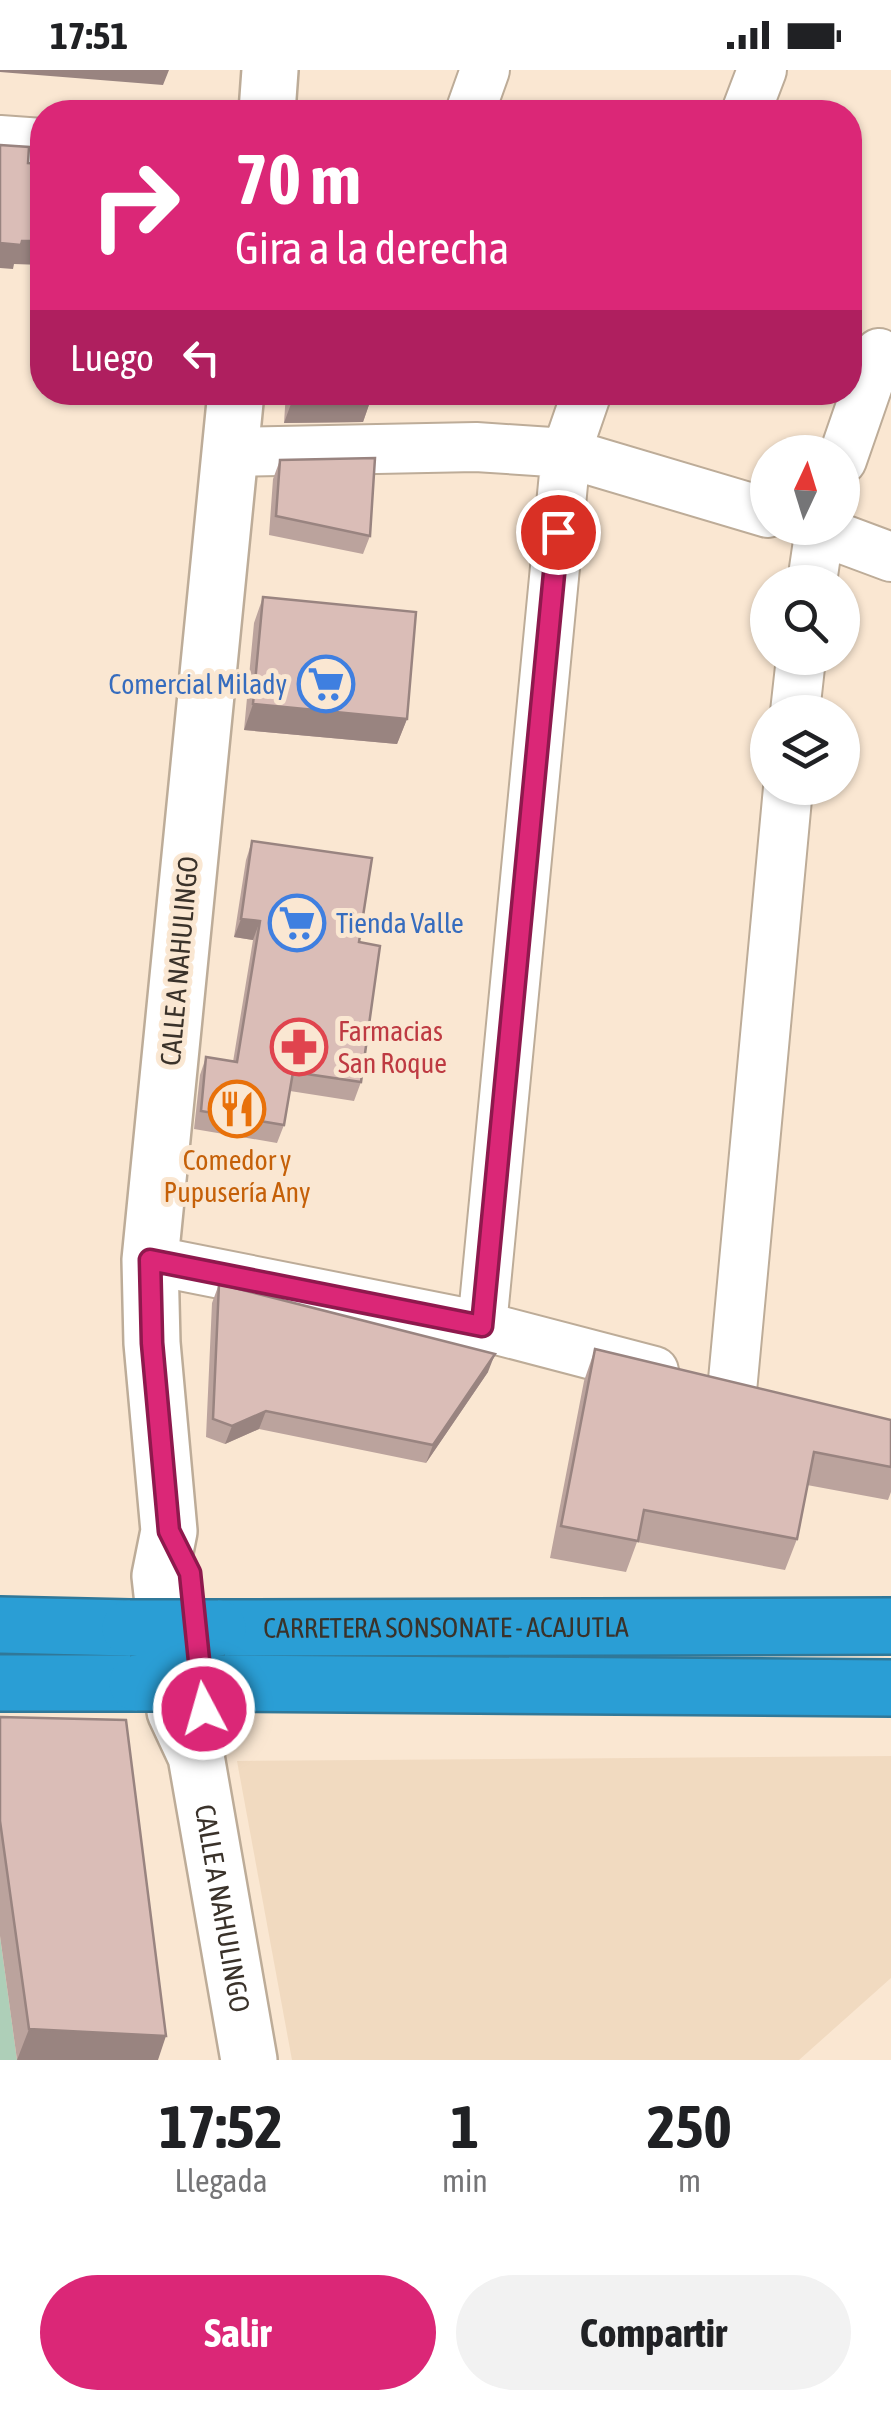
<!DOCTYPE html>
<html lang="es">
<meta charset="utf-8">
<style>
:root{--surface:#fff;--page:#f2f2f2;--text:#202124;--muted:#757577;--accent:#db2777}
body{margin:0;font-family:"Asap Condensed",sans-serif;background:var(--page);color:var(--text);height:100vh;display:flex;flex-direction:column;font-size:38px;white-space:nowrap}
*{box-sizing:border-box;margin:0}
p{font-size:32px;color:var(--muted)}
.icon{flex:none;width:55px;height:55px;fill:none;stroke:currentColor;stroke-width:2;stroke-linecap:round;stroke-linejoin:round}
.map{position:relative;height:1990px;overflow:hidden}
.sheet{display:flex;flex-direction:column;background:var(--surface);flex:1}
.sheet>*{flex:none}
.guide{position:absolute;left:30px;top:30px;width:832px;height:305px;border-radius:40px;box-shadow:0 2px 8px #0004;background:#db2777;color:#fff;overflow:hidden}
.needle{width:65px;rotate:4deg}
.fabs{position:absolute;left:750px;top:365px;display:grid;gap:20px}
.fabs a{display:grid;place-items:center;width:110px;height:110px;border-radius:50%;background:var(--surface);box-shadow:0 2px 8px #0004;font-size:50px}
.pin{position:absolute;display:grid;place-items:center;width:85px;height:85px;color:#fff;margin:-42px;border:5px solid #fff;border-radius:50%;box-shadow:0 2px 10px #0007}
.me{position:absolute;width:110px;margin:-55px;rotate:354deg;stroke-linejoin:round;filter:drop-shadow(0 0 8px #0008)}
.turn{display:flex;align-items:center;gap:35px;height:210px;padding:0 40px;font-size:45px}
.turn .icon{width:130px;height:130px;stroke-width:2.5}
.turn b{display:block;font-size:70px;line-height:85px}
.then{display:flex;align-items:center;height:95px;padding:0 40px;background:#0003;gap:20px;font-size:38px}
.eta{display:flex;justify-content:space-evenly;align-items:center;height:170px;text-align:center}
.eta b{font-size:60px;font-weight:700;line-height:70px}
.cta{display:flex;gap:20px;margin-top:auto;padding:20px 40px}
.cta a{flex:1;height:115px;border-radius:60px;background:var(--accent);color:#fff;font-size:40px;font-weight:700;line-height:115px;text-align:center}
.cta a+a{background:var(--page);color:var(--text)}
.status{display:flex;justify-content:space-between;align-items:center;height:70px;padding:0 50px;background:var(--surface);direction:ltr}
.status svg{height:28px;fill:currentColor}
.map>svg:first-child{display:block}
.built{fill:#f1dac0}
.green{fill:#aecfb8}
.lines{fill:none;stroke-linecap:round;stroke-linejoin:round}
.street-casing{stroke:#bdac98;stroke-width:52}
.secondary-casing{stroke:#bdac98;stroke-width:60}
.highway-casing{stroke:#307899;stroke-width:60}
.street{stroke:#fff;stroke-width:48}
.secondary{stroke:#fff;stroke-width:55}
.highway{stroke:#2a9ed5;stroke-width:55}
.highway-bridge-casing{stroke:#307899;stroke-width:60;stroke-linecap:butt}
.highway-bridge{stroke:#2a9ed5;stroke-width:55}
.wall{fill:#bba39d}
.shaded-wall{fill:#998480}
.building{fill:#dabdb7;stroke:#998480;stroke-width:2.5}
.route-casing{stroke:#8e194d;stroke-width:25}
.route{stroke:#db2777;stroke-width:18}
.labels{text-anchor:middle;stroke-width:10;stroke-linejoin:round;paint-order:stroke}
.shop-label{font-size:28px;fill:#366cbe;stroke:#fae7d2;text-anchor:end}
.street-label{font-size:28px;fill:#3a322a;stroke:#fae7d2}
.health-label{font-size:28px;fill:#be3a42;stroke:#fae7d2;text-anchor:start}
.food-label{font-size:28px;fill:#c56008;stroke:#fae7d2}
</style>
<div class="status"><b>17:51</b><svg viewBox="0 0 49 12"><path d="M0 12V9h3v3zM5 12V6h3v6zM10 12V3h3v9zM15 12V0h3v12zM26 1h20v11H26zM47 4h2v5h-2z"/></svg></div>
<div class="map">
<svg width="891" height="1990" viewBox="0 0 891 1990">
<rect width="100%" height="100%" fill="#fae7d2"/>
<path class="built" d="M 891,1686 L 891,1908 L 799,1990 L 292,1990 L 237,1691 Z"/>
<path class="green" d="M 0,1866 L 17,1990 L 0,1990 Z"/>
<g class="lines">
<g class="street-casing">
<path id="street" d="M 470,42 L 485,0
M 746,42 L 762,0
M 0,70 L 42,73
M 227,382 L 476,377 L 566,383 L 768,443
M 842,390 L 879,283
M 813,458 L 891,487
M 812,512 L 820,458
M 795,642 L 801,588
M 150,1190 L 482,1256 L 654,1301
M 482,1256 L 566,383 L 587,322
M 732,1321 L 788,718"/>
</g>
<g class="secondary-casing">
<g id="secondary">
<path d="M 267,42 L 270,0"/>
<path id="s1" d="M 236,322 L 150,1190 L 152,1273 L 169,1461 L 160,1506 L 175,1641 L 196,1686 L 249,1990"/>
</g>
</g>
<g class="highway-casing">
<g id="highway">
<path d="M 0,1555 L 130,1558"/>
<path id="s2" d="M 218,1558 L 891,1556"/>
<path d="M 0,1613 L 137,1613"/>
<path d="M 225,1613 L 891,1618"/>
</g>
</g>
<use href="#street" class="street"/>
<use href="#secondary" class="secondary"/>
<use href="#highway" class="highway"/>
<g class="highway-bridge-casing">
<path id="highway-bridge" d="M 130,1558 L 218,1558
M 137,1613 L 225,1613"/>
</g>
<use href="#highway-bridge" class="highway-bridge"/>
</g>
<path class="wall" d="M 286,322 L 371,322 L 371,329 L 363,352 L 284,353 Z
M 280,390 L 370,466 L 363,484 L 269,465 L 273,409 Z
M 263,527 L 407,649 L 397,674 L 244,660 L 254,553 Z
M 252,771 L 359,872 L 361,1012 L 354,1031 L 290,1021 L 284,1055 L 277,1073 L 194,1059 L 200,1005 L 206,987 L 233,992 L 253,870 L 234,867 L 246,790 Z
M 219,1214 L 488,1302 L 426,1393 L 259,1359 L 225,1374 L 206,1367 L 212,1233 Z
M 595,1279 L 891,1350 L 891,1422 L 888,1430 L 807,1415 L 797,1469 L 785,1500 L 637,1472 L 626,1502 L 550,1488 L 584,1311 Z
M 0,1647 L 158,1990 L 17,1990 L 0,1866 Z"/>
<path class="shaded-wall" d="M 0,0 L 169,0 L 163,15 L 0,2 Z
M 22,171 L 42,171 L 42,195 L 14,194 L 13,199 L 0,198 L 0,173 Z
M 83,322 L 108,322 L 82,325 Z
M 371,329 L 363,352 L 284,353 L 292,331 Z
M 253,634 L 407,649 L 397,674 L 244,660 Z
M 241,849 L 260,851 L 253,870 L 234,867 Z
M 495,1284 L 488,1302 L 426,1393 L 433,1375 Z
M 266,1341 L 259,1359 L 225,1374 L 232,1356 Z
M 29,1959 L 166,1966 L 158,1990 L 17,1990 Z"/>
<path class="building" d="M 0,75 L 29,77 L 28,93 L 42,94 L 42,171 L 22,171 L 21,175 L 0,173 Z
M 292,322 L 371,322 L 371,329 L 292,331 Z
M 375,388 L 370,466 L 276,446 L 280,390 Z
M 263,527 L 416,542 L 407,649 L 253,634 Z
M 252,771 L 372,788 L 359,872 L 380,876 L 361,1012 L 293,1002 L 284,1055 L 201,1041 L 206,987 L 237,992 L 260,851 L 241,849 Z
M 219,1214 L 495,1284 L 433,1375 L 266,1341 L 232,1356 L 213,1349 Z
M 595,1279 L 891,1350 L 891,1397 L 814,1382 L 797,1469 L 644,1440 L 638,1471 L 561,1456 Z
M 0,1647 L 126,1650 L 166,1966 L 29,1959 L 0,1751 Z"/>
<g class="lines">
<g class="route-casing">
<path id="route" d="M 204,1639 L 190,1503 L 169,1461 L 152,1273 L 150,1190 L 482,1256 L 558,462"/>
</g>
<use href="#route" class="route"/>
</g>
<defs>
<g id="supermarket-ring" transform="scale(2.875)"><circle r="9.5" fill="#fae7d2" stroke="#3f7fe0" stroke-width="1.5"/><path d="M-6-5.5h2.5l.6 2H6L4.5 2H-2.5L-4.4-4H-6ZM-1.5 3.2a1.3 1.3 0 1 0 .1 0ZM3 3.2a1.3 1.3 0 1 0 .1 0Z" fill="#3f7fe0"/></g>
<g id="pharmacy-ring" transform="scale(2.875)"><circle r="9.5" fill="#fae7d2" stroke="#e0444e" stroke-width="1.5"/><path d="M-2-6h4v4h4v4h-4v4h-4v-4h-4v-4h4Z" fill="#e0444e"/></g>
<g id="restaurant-ring" transform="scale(2.875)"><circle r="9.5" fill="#fae7d2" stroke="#e8710a" stroke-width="1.5"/><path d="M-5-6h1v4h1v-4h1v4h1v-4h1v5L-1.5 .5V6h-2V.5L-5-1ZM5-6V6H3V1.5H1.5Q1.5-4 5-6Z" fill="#e8710a"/></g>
</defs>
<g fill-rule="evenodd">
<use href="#supermarket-ring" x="326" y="614"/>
<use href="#supermarket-ring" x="297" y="853"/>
<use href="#pharmacy-ring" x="299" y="977"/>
<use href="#restaurant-ring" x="237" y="1039"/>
</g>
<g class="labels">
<g class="shop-label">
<text x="287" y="624">Comercial Milady</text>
<text x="336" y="863" text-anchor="start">Tienda Valle</text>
</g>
<g class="street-label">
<text transform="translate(179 891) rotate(-85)" y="10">CALLE A NAHULINGO</text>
<text dy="10" stroke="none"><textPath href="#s2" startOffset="228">CARRETERA SONSONATE - ACAJUTLA</textPath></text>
<text dy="10" stroke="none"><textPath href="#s1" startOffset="1530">CALLE A NAHULINGO</textPath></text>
</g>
<g class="health-label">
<text x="338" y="971">Farmacias<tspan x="338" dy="32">San Roque</tspan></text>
</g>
<g class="food-label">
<text x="237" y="1100">Comedor y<tspan x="237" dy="32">Pupusería Any</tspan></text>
</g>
</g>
</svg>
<div class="fabs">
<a><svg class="needle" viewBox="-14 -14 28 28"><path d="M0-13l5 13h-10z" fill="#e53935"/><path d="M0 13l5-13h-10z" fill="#757577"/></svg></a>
<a><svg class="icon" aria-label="search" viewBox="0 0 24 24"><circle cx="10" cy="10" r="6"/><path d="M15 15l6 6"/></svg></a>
<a><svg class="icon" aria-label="layers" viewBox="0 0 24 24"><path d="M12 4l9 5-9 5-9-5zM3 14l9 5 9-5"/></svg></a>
</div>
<div class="pin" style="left:558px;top:462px;background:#d93025"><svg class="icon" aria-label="arrive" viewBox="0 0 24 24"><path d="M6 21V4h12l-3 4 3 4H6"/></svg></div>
<svg class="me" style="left:204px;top:1639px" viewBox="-20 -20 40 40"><circle r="17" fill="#db2777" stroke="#fff" stroke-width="3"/><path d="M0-11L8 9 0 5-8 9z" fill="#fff"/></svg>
<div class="guide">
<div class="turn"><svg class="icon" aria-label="right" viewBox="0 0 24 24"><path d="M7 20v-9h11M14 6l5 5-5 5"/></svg><div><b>70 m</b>Gira a la derecha</div></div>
<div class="then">Luego<svg class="icon" aria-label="left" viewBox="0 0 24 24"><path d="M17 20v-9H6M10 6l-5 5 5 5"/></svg></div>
</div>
</div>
<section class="sheet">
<div class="eta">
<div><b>17:52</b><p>Llegada</p></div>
<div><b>1</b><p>min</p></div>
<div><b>250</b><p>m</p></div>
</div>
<div class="cta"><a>Salir</a><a>Compartir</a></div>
</section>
